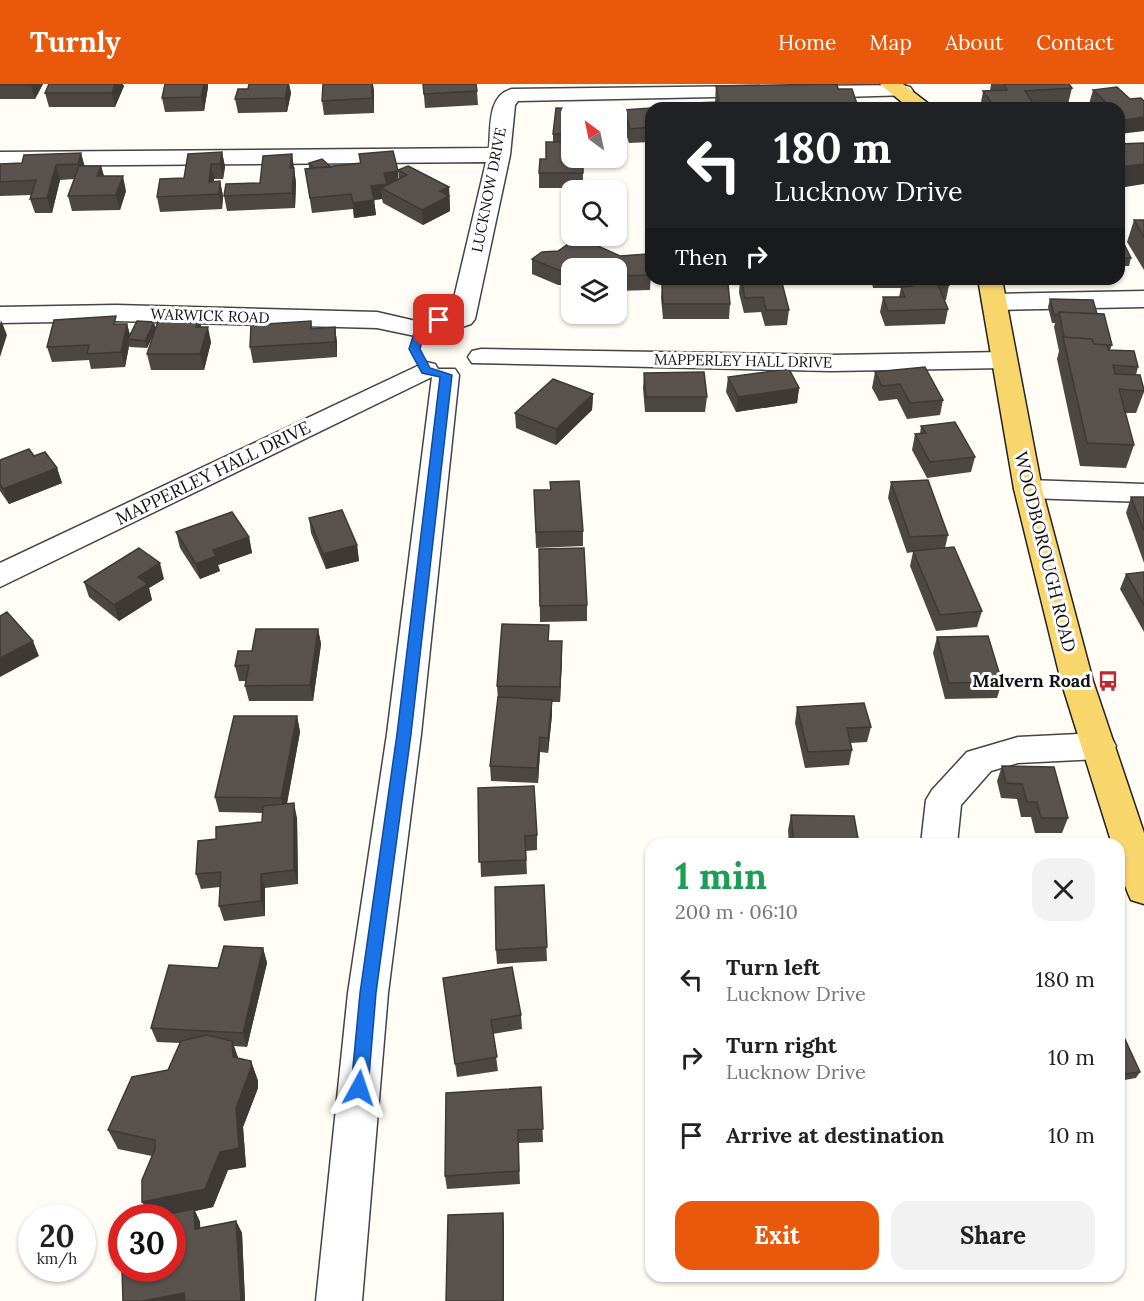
<!DOCTYPE html>
<meta charset="utf-8">
<style>
:root{--surface:#fff;--page:#f2f2f2;--text:#222;--muted:#767676;--accent:#ea580c}
body{margin:0;font-family:Lora,serif;background:var(--page);color:var(--text);height:100vh;display:flex;flex-direction:column;font-size:22px;white-space:nowrap}
*{box-sizing:border-box;margin:0}
p{font-size:20px;color:var(--muted)}
.icon{flex:none;width:33px;height:33px;fill:none;stroke:currentColor;stroke-width:2;stroke-linecap:round;stroke-linejoin:round}
.map{position:relative;flex:1;overflow:hidden}
.sheet{position:absolute;left:645px;top:754px;width:480px;height:444px;display:flex;flex-direction:column;background:var(--surface);border-radius:18px;box-shadow:0 2px 4px #0004}
.sheet>*{flex:none}
.top-card{position:absolute;left:645px;top:18px;width:480px;height:183px;border-radius:18px;box-shadow:0 2px 4px #0004;background:#202124;color:#fff;overflow:hidden}
.needle{width:39px;rotate:327deg}
.tools{position:absolute;left:561px;top:18px;display:grid;gap:12px}
.tools a{display:grid;place-items:center;width:66px;height:66px;border-radius:12px;background:var(--surface);box-shadow:0 2px 4px #0004;font-size:30px}
.speed{position:absolute;left:18px;top:1120px;display:flex;gap:12px;font-size:30px;font-weight:700;text-align:center}
.speed>*{display:grid;place-content:center;width:78px;height:78px;border-radius:50%;background:var(--surface);box-shadow:0 2px 4px #0004;line-height:1}
.speed small{font-size:15px;font-weight:400}
.speed .limit{border:9px solid #d22;background:#fff;color:#111}
.pin{position:absolute;display:grid;place-items:center;width:51px;height:51px;color:#fff;margin:-26px;border-radius:12px;box-shadow:0 3px 9px #0006}
.me{position:absolute;width:66px;margin:-33px;rotate:5deg;stroke-linejoin:round;filter:drop-shadow(0 0 4px #0008)}
.turn{display:flex;align-items:center;gap:21px;height:126px;padding:0 30px;font-size:27px}
.turn .icon{width:78px;height:78px;stroke-width:2.5}
.turn b{display:block;font-size:42px;line-height:51px}
.then{display:flex;align-items:center;height:57px;padding:0 30px;background:#0003;gap:12px;font-size:22px}
.round{display:grid;place-items:center;flex:none;width:63px;height:63px;border-radius:18px;background:var(--page)}
.summary{display:flex;align-items:center;justify-content:space-between;height:102px;padding:0 30px}
h1{font-size:36px;font-weight:700;line-height:45px;color:#1e9e55}
.button{display:flex;gap:12px;margin-top:auto;padding:12px 30px}
.button a{flex:1;height:69px;border-radius:18px;background:var(--accent);color:#fff;font-size:24px;font-weight:700;line-height:69px;text-align:center}
.button a+a{background:var(--page);color:var(--text)}
ul{padding:0;list-style:none}
li{display:flex;align-items:center;gap:18px;height:78px;padding:0 30px}
li div{flex:1}
li b{display:block;font-size:22px}
li em{font-style:normal}
header{display:flex;align-items:center;gap:36px;box-sizing:border-box;height:84px;padding:0 30px;background:var(--accent);color:#fff}
header strong{font-size:28px}
nav{display:flex;gap:33px;margin-inline-start:auto;font-size:21px}
.map>svg:first-child{display:block}
.lines{fill:none;stroke-linecap:round;stroke-linejoin:round}
.minor-casing{stroke:#444;stroke-width:3}
.major-casing{stroke:#222;stroke-width:3}
.minor{fill:#fff;fill-rule:evenodd}
.major{fill:#f9d66b;fill-rule:evenodd}
.wall{fill:#4d4742}
.shaded-wall{fill:#3f3936}
.building{fill:#5a524d;stroke:#3f3936;stroke-width:1.5}
.route{fill:#1a73e8;stroke:#114b97;stroke-width:1.5}
.labels{text-anchor:middle;stroke-width:6;stroke-linejoin:round;paint-order:stroke}
.far-street-label{font-size:15px;fill:#111;stroke:#fff}
.street-label{font-size:18px;fill:#111;stroke:#fff}
.poi-label{font-size:18px;font-weight:bold;fill:#111;stroke:#fff;text-anchor:end}
</style>
<header>
<strong>Turnly</strong>
<nav><a>Home</a><a>Map</a><a>About</a><a>Contact</a></nav>
</header>
<div class="map">
<svg width="1144" height="1217" viewBox="0 0 1144 1217">
<rect width="100%" height="100%" fill="#fffdf5"/>
<g class="lines">
<g class="minor-casing">
<path id="minor" d="M 903,1 L 910,3 L 913,7 L 910,11 L 808,14 L 801,12 L 798,8 L 801,4 L 808,2 Z
M 759,2 L 766,4 L 769,8 L 766,12 L 518,17 L 515,21 L 510,71 L 475,235 L 471,240 L 462,243 L 453,240 L 449,235 L 486,78 L 0,82 L 0,68 L 489,64 C 491,44 487,11 512,5 Z
M 1144,207 L 1144,223 L 995,226 L 986,223 L 982,218 L 986,213 L 995,210 Z
M 116,221 L 377,228 L 429,240 L 433,245 L 429,250 L 420,253 L 377,244 L 116,237 L 0,239 L 0,223 Z
M 481,265 L 832,271 L 1004,268 L 1013,270 L 1017,276 L 1013,282 L 1004,284 L 832,287 L 472,279 L 468,273 L 472,267 Z
M 426,278 L 435,280 L 438,285 L 455,285 L 459,291 L 421,650 L 388,909 L 362,1217 L 316,1217 L 348,909 L 387,650 L 432,293 L 0,503 L 0,479 Z
M 1028,396 L 1144,400 L 1144,418 L 1028,414 L 1018,412 L 1014,405 L 1018,398 Z
M 1099,649 L 1111,653 L 1116,662 L 1111,671 L 1099,675 L 1018,679 L 991,687 L 961,721 L 957,760 L 921,760 L 926,716 L 932,706 L 967,668 L 1018,653 Z"/>
</g>
<g class="major-casing">
<path id="major" d="M 880,0 L 903,0 L 934,24 L 909,24 Z
M 978,195 L 1002,195 L 1042,405 L 1093,597 L 1144,749 L 1144,820 L 1131,816 C 1122,797 1119,781 1119,760 L 1112,760 L 1061,597 L 1014,405 Z"/>
</g>
<use href="#minor" class="minor"/>
<use href="#major" class="major"/>
</g>
<path class="wall" d="M 0,0 L 43,0 L 35,15 L 0,15 Z
M 165,0 L 208,0 L 208,3 L 204,27 L 165,28 L 162,14 Z
M 249,0 L 289,0 L 291,9 L 287,28 L 238,29 L 235,15 L 248,5 Z
M 423,0 L 477,7 L 478,21 L 425,24 Z
M 991,0 L 1069,0 L 1072,4 L 1067,24 L 980,24 L 983,7 L 990,7 Z
M 124,2 L 115,23 L 49,23 L 45,9 Z
M 716,2 L 838,5 L 858,23 L 858,24 L 694,24 L 695,19 L 715,18 Z
M 374,6 L 374,29 L 324,31 L 322,17 Z
M 1093,6 L 1130,15 L 1141,14 L 1120,50 L 1119,24 L 1093,24 L 1089,20 Z
M 651,24 L 651,58 L 629,59 L 623,40 L 624,26 Z
M 572,28 L 572,74 L 583,74 L 583,104 L 539,104 L 539,89 L 553,58 L 553,50 Z
M 222,68 L 225,83 L 223,95 L 214,95 L 214,98 L 220,97 L 223,112 L 222,125 L 160,128 L 157,113 Z
M 81,69 L 84,82 L 101,82 L 104,92 L 126,107 L 120,126 L 72,127 L 68,112 L 74,95 L 60,96 L 52,129 L 35,129 L 30,115 L 31,111 L 0,112 L 0,80 L 22,79 Z
M 292,70 L 296,99 L 295,124 L 227,127 L 224,112 L 260,99 Z
M 359,70 L 398,87 L 398,96 L 399,95 L 398,86 L 449,103 L 450,127 L 423,141 L 383,119 L 382,115 L 374,116 L 376,131 L 354,134 L 353,125 L 312,129 L 305,85 L 309,85 L 309,79 L 331,83 L 360,80 Z
M 1134,136 L 1144,136 L 1144,186 L 1127,158 Z
M 578,153 L 620,172 L 647,170 L 651,190 L 650,206 L 616,207 L 616,184 L 572,184 L 572,201 L 558,201 L 532,190 L 532,175 L 542,168 L 558,167 Z
M 1119,156 L 1131,174 L 1129,182 L 1119,182 Z
M 740,195 L 781,195 L 789,226 L 787,241 L 765,242 L 761,228 L 744,229 L 739,209 Z
M 871,195 L 947,195 L 949,201 L 946,216 L 944,216 L 948,225 L 945,240 L 885,242 L 880,228 L 883,213 L 899,213 L 901,204 L 873,204 Z
M 662,199 L 730,220 L 729,235 L 663,235 L 661,214 Z
M 1050,215 L 1097,230 L 1112,261 L 1110,266 L 1138,283 L 1136,291 L 1144,306 L 1144,308 L 1136,329 L 1125,329 L 1134,361 L 1126,384 L 1080,382 L 1057,275 L 1059,267 L 1054,243 L 1055,239 L 1052,239 L 1048,223 Z
M 199,234 L 201,243 L 211,258 L 204,286 L 151,286 L 147,270 L 154,249 L 147,264 L 130,263 L 129,262 L 125,283 L 91,285 L 89,276 L 52,278 L 47,263 L 118,240 L 127,240 L 130,251 Z
M 311,237 L 312,245 L 335,243 L 337,259 L 337,273 L 253,279 L 250,263 Z
M 875,288 L 943,316 L 940,331 L 907,335 L 897,315 L 879,317 L 872,304 Z
M 644,289 L 707,313 L 705,328 L 645,328 L 643,304 Z
M 728,293 L 799,304 L 797,319 L 736,328 L 726,308 Z
M 593,310 L 592,326 L 556,361 L 516,344 L 515,329 Z
M 921,342 L 975,373 L 971,388 L 927,394 L 912,366 L 915,350 L 920,350 Z
M 34,372 L 57,384 L 62,399 L 9,420 L 0,407 L 0,376 Z
M 891,398 L 948,451 L 945,464 L 982,527 L 977,543 L 936,547 L 910,482 L 913,468 L 907,469 L 888,414 Z
M 534,406 L 583,447 L 583,462 L 536,464 Z
M 1131,413 L 1144,413 L 1144,479 L 1126,429 Z
M 309,434 L 357,461 L 359,477 L 326,485 L 311,449 Z
M 176,448 L 249,453 L 252,469 L 218,481 L 220,487 L 200,495 L 180,464 Z
M 539,465 L 587,521 L 587,537 L 540,538 Z
M 1144,488 L 1144,548 L 1120,505 L 1126,490 Z
M 164,495 L 149,504 L 152,516 L 119,537 L 89,513 L 84,498 Z
M 318,545 L 321,560 L 313,617 L 249,617 L 245,602 L 246,597 L 239,597 L 235,582 L 252,567 Z
M 937,553 L 1002,598 L 997,614 L 945,615 L 933,569 Z
M 550,557 L 562,572 L 560,618 L 552,618 L 552,631 L 548,669 L 540,668 L 538,699 L 491,697 L 490,682 L 498,617 L 497,602 Z
M 797,623 L 871,643 L 867,658 L 850,659 L 852,666 L 849,681 L 805,684 L 795,639 Z
M 297,632 L 300,648 L 287,720 L 297,734 L 298,800 L 265,804 L 265,832 L 224,837 L 219,822 L 220,803 L 201,805 L 196,790 L 216,755 L 262,738 L 262,729 L 219,728 L 215,713 Z
M 1002,682 L 1068,734 L 1062,749 L 1035,749 L 1031,733 L 1021,733 L 1017,715 L 1001,714 L 997,697 Z
M 478,704 L 537,751 L 537,766 L 526,767 L 527,790 L 481,793 Z
M 791,731 L 859,760 L 789,760 L 788,746 Z
M 544,801 L 547,877 L 497,880 L 496,866 Z
M 263,864 L 267,879 L 247,963 L 234,962 L 238,974 L 251,977 L 258,997 L 258,1004 L 243,1043 L 246,1083 L 228,1086 L 213,1123 L 195,1127 L 200,1138 L 200,1144 L 236,1137 L 242,1149 L 245,1217 L 123,1217 L 150,1134 L 152,1072 L 118,1065 L 108,1046 L 168,986 L 180,959 L 157,958 L 151,944 L 218,884 Z
M 443,894 L 521,931 L 522,945 L 493,950 L 498,987 L 457,993 Z
M 1119,951 L 1140,988 L 1136,994 L 1119,997 Z
M 541,1003 L 543,1058 L 518,1059 L 520,1100 L 447,1105 L 445,1092 Z"/>
<path class="shaded-wall" d="M 32,0 L 43,0 L 35,15 L 31,1 Z
M 115,0 L 123,0 L 124,2 L 115,23 L 112,9 Z
M 204,0 L 208,0 L 208,3 L 204,27 L 201,13 Z
M 288,0 L 289,0 L 291,9 L 287,28 L 285,14 Z
M 372,0 L 373,0 L 374,6 L 374,29 L 372,14 Z
M 1144,33 L 1144,47 L 1120,50 L 1124,36 Z
M 222,68 L 225,83 L 223,95 L 220,80 Z
M 81,69 L 85,83 L 82,95 L 78,80 Z
M 292,70 L 294,85 L 290,84 Z
M 211,80 L 214,95 L 212,113 L 209,98 Z
M 1144,80 L 1144,100 L 1119,104 L 1119,90 L 1121,83 Z
M 56,81 L 60,96 L 52,129 L 47,114 Z
M 101,82 L 105,96 L 97,92 Z
M 294,84 L 296,99 L 295,124 L 292,109 Z
M 398,87 L 399,102 L 381,104 L 382,115 L 372,116 L 371,102 L 384,89 Z
M 123,92 L 126,107 L 120,126 L 116,111 Z
M 220,97 L 223,112 L 222,125 L 219,110 Z
M 449,103 L 450,127 L 423,141 L 422,126 L 440,107 Z
M 374,116 L 376,131 L 354,134 L 353,119 Z
M 199,234 L 203,249 L 196,243 Z
M 1,236 L 7,251 L 0,273 L 0,241 Z
M 154,238 L 156,246 L 147,264 L 145,257 Z
M 127,240 L 131,255 L 128,255 L 129,262 L 125,283 L 121,268 Z
M 208,243 L 211,258 L 204,286 L 200,270 Z
M 335,243 L 337,259 L 337,273 L 335,258 Z
M 799,304 L 797,319 L 736,328 L 738,313 Z
M 593,310 L 592,326 L 556,361 L 556,345 Z
M 57,384 L 62,399 L 9,420 L 3,405 Z
M 249,453 L 252,469 L 218,481 L 220,487 L 200,495 L 196,480 L 213,466 Z
M 357,461 L 359,477 L 326,485 L 323,470 Z
M 160,479 L 164,495 L 149,504 L 152,516 L 119,537 L 114,521 L 138,493 Z
M 318,545 L 321,560 L 313,617 L 310,601 Z
M 33,557 L 39,572 L 0,593 L 0,574 Z
M 562,557 L 562,572 L 560,618 L 560,603 Z
M 552,616 L 552,631 L 548,669 L 548,654 Z
M 297,632 L 300,648 L 285,729 L 281,714 Z
M 540,653 L 540,668 L 538,699 L 537,684 Z
M 294,719 L 297,734 L 298,800 L 294,786 Z
M 261,790 L 265,804 L 265,832 L 261,817 Z
M 263,864 L 267,879 L 247,963 L 243,949 Z
M 232,957 L 239,976 L 233,973 Z
M 251,977 L 258,997 L 258,1004 L 243,1043 L 246,1083 L 228,1086 L 213,1123 L 195,1127 L 200,1138 L 201,1157 L 151,1134 L 142,1118 L 236,1024 Z
M 503,1129 L 504,1141 L 504,1217 L 503,1217 Z
M 236,1137 L 242,1149 L 245,1217 L 241,1217 Z
M 184,1209 L 189,1217 L 143,1217 Z"/>
<path class="building" d="M 0,0 L 32,0 L 31,1 L 0,1 Z
M 49,0 L 115,0 L 112,9 L 45,9 Z
M 165,0 L 204,0 L 201,13 L 162,14 Z
M 249,0 L 288,0 L 285,14 L 235,15 L 238,5 L 248,5 Z
M 323,0 L 372,0 L 372,14 L 322,17 Z
M 423,0 L 476,0 L 477,7 L 424,10 Z
M 837,0 L 838,5 L 852,5 L 858,23 L 696,24 L 695,19 L 719,18 L 716,2 Z
M 1004,0 L 1069,0 L 1072,4 L 1025,7 L 1036,24 L 995,24 L 983,7 L 1007,6 Z
M 1117,3 L 1130,15 L 1141,14 L 1144,17 L 1144,33 L 1124,36 L 1119,31 L 1119,24 L 1112,24 L 1093,6 Z
M 556,24 L 589,25 L 589,28 L 572,28 L 572,50 L 553,50 Z
M 651,24 L 651,43 L 630,45 L 624,26 Z
M 546,58 L 572,58 L 572,74 L 583,74 L 583,89 L 539,89 L 540,75 L 546,75 Z
M 1144,59 L 1144,80 L 1121,83 L 1119,81 L 1119,60 Z
M 393,67 L 398,87 L 384,89 L 387,100 L 371,102 L 374,116 L 353,119 L 351,110 L 310,114 L 305,85 L 361,79 L 359,70 Z
M 222,68 L 220,80 L 211,80 L 209,98 L 220,97 L 219,110 L 157,113 L 160,95 L 184,94 L 188,70 Z
M 81,69 L 78,80 L 56,81 L 47,114 L 30,115 L 36,96 L 0,98 L 0,80 L 22,79 L 24,71 Z
M 292,70 L 290,84 L 294,84 L 292,109 L 224,112 L 226,100 L 260,99 L 263,72 Z
M 322,75 L 331,83 L 314,84 L 309,79 Z
M 79,82 L 101,82 L 97,92 L 123,92 L 116,111 L 68,112 Z
M 408,82 L 449,103 L 440,107 L 449,112 L 422,126 L 381,104 L 407,91 L 398,86 Z
M 1134,136 L 1144,136 L 1144,153 Z
M 578,153 L 620,172 L 647,170 L 651,191 L 616,192 L 616,184 L 572,184 L 572,186 L 558,186 L 532,175 L 542,168 L 558,167 Z
M 1119,156 L 1122,156 L 1131,174 L 1119,174 Z
M 741,195 L 781,195 L 789,226 L 766,226 L 763,213 L 745,214 Z
M 874,195 L 907,195 L 907,196 L 874,196 Z
M 909,195 L 947,195 L 949,201 L 938,201 L 948,225 L 888,227 L 883,213 L 905,213 L 901,203 L 912,202 Z
M 662,199 L 728,200 L 730,220 L 663,220 Z
M 1050,215 L 1093,216 L 1097,230 L 1059,228 L 1058,231 L 1054,231 Z
M 1059,228 L 1104,230 L 1112,261 L 1094,260 L 1092,255 L 1064,253 Z
M 116,232 L 114,240 L 127,240 L 121,268 L 87,270 L 89,261 L 47,263 L 54,236 Z
M 159,234 L 199,234 L 196,243 L 208,243 L 200,270 L 147,270 Z
M 137,237 L 154,238 L 145,257 L 128,255 Z
M 311,237 L 311,245 L 335,243 L 335,258 L 250,263 L 251,241 Z
M 1063,253 L 1092,255 L 1094,260 L 1107,261 L 1108,266 L 1134,267 L 1138,283 L 1113,281 L 1115,290 L 1140,291 L 1144,306 L 1144,307 L 1119,305 L 1134,361 L 1087,359 Z
M 925,283 L 943,316 L 910,319 L 900,300 L 882,302 L 875,288 Z
M 789,285 L 799,304 L 738,313 L 728,293 Z
M 704,288 L 707,313 L 646,313 L 644,289 Z
M 553,295 L 593,310 L 556,345 L 515,329 Z
M 955,338 L 975,373 L 930,378 L 915,350 L 926,349 L 921,342 Z
M 29,365 L 34,372 L 45,368 L 57,384 L 3,405 L 0,400 L 0,376 Z
M 928,396 L 948,451 L 910,453 L 891,398 Z
M 579,397 L 583,447 L 536,448 L 534,406 L 551,406 L 550,398 Z
M 1131,413 L 1144,413 L 1144,447 Z
M 342,426 L 357,461 L 323,470 L 309,434 Z
M 232,428 L 249,453 L 213,466 L 216,472 L 196,480 L 176,448 Z
M 954,463 L 982,527 L 940,531 L 913,467 Z
M 139,464 L 160,479 L 138,493 L 148,500 L 114,521 L 84,498 Z
M 584,464 L 587,521 L 540,522 L 539,465 Z
M 1144,488 L 1144,521 L 1126,490 Z
M 7,528 L 33,557 L 0,574 L 0,532 Z
M 502,540 L 549,541 L 548,557 L 562,557 L 560,603 L 497,602 Z
M 256,545 L 318,545 L 310,601 L 245,602 L 249,581 L 235,582 L 238,567 L 252,567 Z
M 988,552 L 1002,598 L 949,599 L 937,553 Z
M 498,613 L 552,616 L 548,654 L 540,653 L 537,684 L 490,682 Z
M 864,619 L 871,643 L 847,644 L 852,666 L 808,668 L 797,623 Z
M 234,632 L 297,632 L 281,714 L 215,713 Z
M 1002,682 L 1054,683 L 1068,734 L 1041,734 L 1037,718 L 1027,718 L 1022,700 L 1006,699 Z
M 534,702 L 537,751 L 525,752 L 526,776 L 479,778 L 478,704 Z
M 294,719 L 294,786 L 261,790 L 261,817 L 219,822 L 221,788 L 196,790 L 198,757 L 216,755 L 216,743 L 262,738 L 263,722 Z
M 791,731 L 854,732 L 859,760 L 794,760 Z
M 544,801 L 547,863 L 496,866 L 495,803 Z
M 224,862 L 263,864 L 243,949 L 151,944 L 169,881 L 218,884 Z
M 512,883 L 521,931 L 491,936 L 497,973 L 455,980 L 443,894 Z
M 207,951 L 232,957 L 233,973 L 251,977 L 251,984 L 236,1024 L 239,1064 L 220,1068 L 205,1105 L 142,1118 L 142,1096 L 155,1065 L 155,1056 L 108,1046 L 132,993 L 168,986 L 181,957 Z
M 1119,951 L 1123,951 L 1140,988 L 1119,991 Z
M 541,1003 L 543,1045 L 518,1046 L 519,1087 L 445,1092 L 446,1009 Z
M 194,1125 L 195,1145 L 236,1137 L 241,1217 L 185,1217 L 184,1209 L 143,1217 L 123,1217 L 122,1185 L 172,1185 L 172,1134 L 149,1134 Z
M 503,1129 L 503,1217 L 446,1217 L 448,1131 Z"/>
<path class="route" d="M 436,234 L 445,236 L 425,247 L 420,265 L 430,284 L 452,291 L 411,650 L 376,909 L 368,1004 L 365,1009 L 359,1012 L 353,1009 L 351,1004 L 360,909 L 397,650 L 440,293 L 422,289 L 409,265 L 416,243 Z"/>
<defs>
<g id="bus-bare" transform="scale(1.62)"><path d="M-5-6H5V4H4V6H2V4H-2V6H-4V4H-5ZM-3.5-4V0h7V-4ZM-3.5 1.2v1.5H-2V1.2ZM2 1.2v1.5H3.5V1.2Z" fill="#c4262e" stroke="#fff" stroke-width="2.5" paint-order="stroke"/></g>
</defs>
<g fill-rule="evenodd">
<use href="#bus-bare" x="1108" y="597"/>
</g>
<g class="labels">
<g class="far-street-label">
<text transform="translate(489 106) rotate(-79)" y="5">LUCKNOW DRIVE</text>
<text transform="translate(210 232) rotate(2)" y="5">WARWICK ROAD</text>
<text transform="translate(743 277) rotate(1)" y="5">MAPPERLEY HALL DRIVE</text>
</g>
<g class="street-label">
<text transform="translate(213 389) rotate(-26)" y="6">MAPPERLEY HALL DRIVE</text>
<text transform="translate(1045 468) rotate(76)" y="6">WOODBOROUGH ROAD</text>
</g>
<g class="poi-label">
<text x="1091" y="603">Malvern Road</text>
</g>
</g>
</svg>
<div class="tools">
<a><svg class="needle" viewBox="-14 -14 28 28"><path d="M0-13l5 13h-10z" fill="#e53935"/><path d="M0 13l5-13h-10z" fill="#767676"/></svg></a>
<a><svg class="icon" aria-label="search" viewBox="0 0 24 24"><circle cx="10" cy="10" r="6"/><path d="M15 15l6 6"/></svg></a>
<a><svg class="icon" aria-label="layers" viewBox="0 0 24 24"><path d="M12 4l9 5-9 5-9-5zM3 14l9 5 9-5"/></svg></a>
</div>
<div class="speed"><div>20<small>km/h</small></div><div class="limit">30</div></div>
<div class="pin" style="left:439px;top:236px;background:#d93025"><svg class="icon" aria-label="arrive" viewBox="0 0 24 24"><path d="M6 21V4h12l-3 4 3 4H6"/></svg></div>
<svg class="me" style="left:359px;top:1004px" viewBox="-20 -20 40 40"><path d="M0-17L14 15 0 8-14 15z" fill="#1a73e8" stroke="#fff" stroke-width="4"/></svg>
<div class="top-card">
<div class="turn"><svg class="icon" aria-label="left" viewBox="0 0 24 24"><path d="M17 20v-9H6M10 6l-5 5 5 5"/></svg><div><b>180 m</b>Lucknow Drive</div></div>
<div class="then">Then<svg class="icon" aria-label="right" viewBox="0 0 24 24"><path d="M7 20v-9h11M14 6l5 5-5 5"/></svg></div>
</div>
<section class="sheet">
<div class="summary"><div><h1>1 min</h1><p>200 m · 06:10</p></div><a class="round"><svg class="icon" aria-label="close" viewBox="0 0 24 24"><path d="M6 6l12 12M18 6L6 18"/></svg></a></div>
<ul>
<li><svg class="icon" aria-label="left" viewBox="0 0 24 24"><path d="M17 20v-9H6M10 6l-5 5 5 5"/></svg><div><b>Turn left</b><p>Lucknow Drive</p></div><em>180 m</em></li>
<li><svg class="icon" aria-label="right" viewBox="0 0 24 24"><path d="M7 20v-9h11M14 6l5 5-5 5"/></svg><div><b>Turn right</b><p>Lucknow Drive</p></div><em>10 m</em></li>
<li><svg class="icon" aria-label="arrive" viewBox="0 0 24 24"><path d="M6 21V4h12l-3 4 3 4H6"/></svg><div><b>Arrive at destination</b></div><em>10 m</em></li>
</ul>
<div class="button"><a>Exit</a><a>Share</a></div>
</section>
</div>
